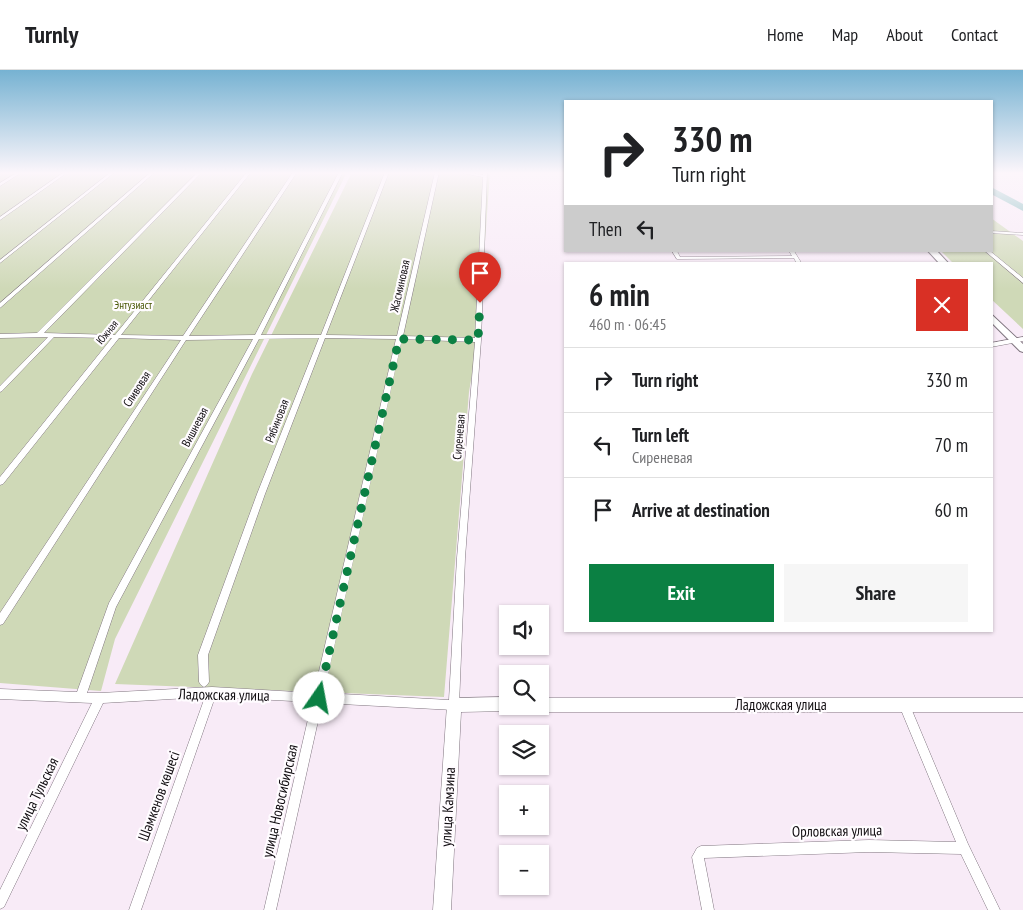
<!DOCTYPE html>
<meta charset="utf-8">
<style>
:root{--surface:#fff;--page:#f6f6f6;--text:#202124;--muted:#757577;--line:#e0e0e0;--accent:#0b8043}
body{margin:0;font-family:"PT Sans Narrow",sans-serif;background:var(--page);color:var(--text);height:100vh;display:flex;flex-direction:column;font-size:19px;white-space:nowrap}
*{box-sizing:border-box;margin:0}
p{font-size:16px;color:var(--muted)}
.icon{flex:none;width:28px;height:28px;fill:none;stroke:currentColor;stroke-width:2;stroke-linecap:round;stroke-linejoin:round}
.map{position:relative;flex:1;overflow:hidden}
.details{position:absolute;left:564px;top:192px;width:429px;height:370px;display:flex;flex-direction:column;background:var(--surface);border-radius:0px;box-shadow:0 1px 4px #0004}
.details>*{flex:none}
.hud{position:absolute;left:564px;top:30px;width:429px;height:152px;border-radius:0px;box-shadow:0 1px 4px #0004;background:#fff;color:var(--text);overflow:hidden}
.controls{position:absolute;left:499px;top:535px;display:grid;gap:10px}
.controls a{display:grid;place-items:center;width:50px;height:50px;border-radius:0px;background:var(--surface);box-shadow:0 1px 4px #0004;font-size:25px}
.pin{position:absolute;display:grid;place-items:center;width:42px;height:42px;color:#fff;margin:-51px -21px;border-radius:50% 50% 50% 0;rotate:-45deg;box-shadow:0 0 5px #0007}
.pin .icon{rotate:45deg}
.me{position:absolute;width:55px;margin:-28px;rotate:12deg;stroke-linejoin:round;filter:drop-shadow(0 0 4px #0008)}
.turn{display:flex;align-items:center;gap:18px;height:105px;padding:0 25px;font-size:22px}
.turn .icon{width:65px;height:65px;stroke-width:2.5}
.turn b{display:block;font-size:35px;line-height:42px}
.then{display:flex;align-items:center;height:48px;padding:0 25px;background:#0003;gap:10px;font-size:19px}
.round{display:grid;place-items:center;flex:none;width:52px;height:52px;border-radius:0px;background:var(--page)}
.headline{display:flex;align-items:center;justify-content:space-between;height:85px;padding:0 25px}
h1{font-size:30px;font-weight:700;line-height:38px}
.button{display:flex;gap:10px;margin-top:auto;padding:10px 25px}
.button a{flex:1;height:58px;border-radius:0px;background:var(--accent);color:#fff;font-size:20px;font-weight:700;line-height:58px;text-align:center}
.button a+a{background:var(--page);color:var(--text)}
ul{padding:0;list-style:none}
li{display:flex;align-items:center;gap:15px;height:65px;padding:0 25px;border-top:1px solid var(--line)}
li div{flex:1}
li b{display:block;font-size:19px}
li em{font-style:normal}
header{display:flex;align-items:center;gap:30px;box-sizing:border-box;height:70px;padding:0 25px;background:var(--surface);border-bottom:1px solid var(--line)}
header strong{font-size:24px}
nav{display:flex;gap:28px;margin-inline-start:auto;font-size:18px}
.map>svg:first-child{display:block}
.green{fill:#cfd9b7}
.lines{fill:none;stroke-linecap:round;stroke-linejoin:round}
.river{fill:#6bb0b2;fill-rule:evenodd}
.street-casing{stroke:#817680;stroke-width:1}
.secondary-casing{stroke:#817680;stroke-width:1}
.primary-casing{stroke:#817680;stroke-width:2}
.street{fill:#fff;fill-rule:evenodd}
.secondary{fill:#fff;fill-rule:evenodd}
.primary{fill:#fff;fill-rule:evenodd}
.route{stroke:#0b8043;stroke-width:9;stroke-dasharray:0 16.2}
.labels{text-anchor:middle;stroke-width:4.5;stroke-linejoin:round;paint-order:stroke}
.far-park-label{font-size:11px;fill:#495806;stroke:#fffcff}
.far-street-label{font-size:11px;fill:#100c10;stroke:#fffcff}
.street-label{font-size:12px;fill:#100c10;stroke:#fffcff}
.near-street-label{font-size:15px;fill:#100c10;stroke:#fffcff}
</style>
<header>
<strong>Turnly</strong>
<nav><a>Home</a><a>Map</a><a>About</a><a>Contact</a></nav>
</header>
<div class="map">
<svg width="1023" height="840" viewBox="0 0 1023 840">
<rect width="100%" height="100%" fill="#f8ebf7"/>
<path class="green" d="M 0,102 L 347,102 L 115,569 L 101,621 L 0,613 Z
M 352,102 L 490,102 L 478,270 L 469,322 L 444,627 L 115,614 L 252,304 Z
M 991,148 L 1023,171 L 1023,259 L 991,229 L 991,194 L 954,194 L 941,181 L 991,181 Z"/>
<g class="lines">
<path class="river" d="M 991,117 L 1023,134 L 1023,141 L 991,124 Z"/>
<g class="street-casing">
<path id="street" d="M 18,102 L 22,102 L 0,116 L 0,113 Z
M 64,102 L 68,102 L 0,150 L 0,147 Z
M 111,102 L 115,102 L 0,193 L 0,190 Z
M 151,102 L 155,102 L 0,238 L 0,233 Z
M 198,102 L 202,102 L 44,263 L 115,265 L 247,102 L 251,102 L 121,265 L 183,266 L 293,102 L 297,102 L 189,266 L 255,265 L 339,102 L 343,102 L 261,265 L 321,265 L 385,102 L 389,102 L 326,265 L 397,266 L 435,102 L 439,102 L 403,266 L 475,268 L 483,107 L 457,102 L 464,102 L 483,105 L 483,102 L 487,102 L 481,270 L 465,488 L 459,635 L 458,639 L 454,640 L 322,633 L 276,840 L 264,840 L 312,632 L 215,627 L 141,840 L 129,840 L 205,627 L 103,633 L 4,837 L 0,839 L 0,820 L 92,633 L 0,629 L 0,619 L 77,622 L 109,533 L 253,269 L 186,270 L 3,554 L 0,555 L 0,543 L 181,270 L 119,268 L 3,414 L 0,415 L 0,407 L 112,268 L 54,267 L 2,321 L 0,322 L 0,316 L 48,267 L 0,268 L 0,264 L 37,263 ZM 319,268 L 257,424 L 198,585 L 199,612 L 201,615 L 204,617 L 207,615 L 209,612 L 208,585 L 265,424 L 325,268 L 396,269 L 314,623 L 212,617 L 100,623 L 87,623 L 116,537 L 259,269 ZM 402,269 L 475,272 L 457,488 L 449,630 L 324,623 Z
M 991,161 L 1023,163 L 1023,165 L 991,163 Z
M 672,181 L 677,181 L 680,187 L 792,186 L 789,181 L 794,181 L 802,194 L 797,194 L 794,188 L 679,189 L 677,189 Z
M 985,181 L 990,181 L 1023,208 L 1023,213 Z
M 1023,267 L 1023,271 L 991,277 L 991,273 Z
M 904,630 L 908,631 L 968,774 L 1000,840 L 988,840 L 961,784 L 869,782 L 704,788 L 714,840 L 702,840 L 692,787 L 697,778 L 701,776 L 869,770 L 956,772 L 899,635 L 900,631 Z"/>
</g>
<g class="secondary-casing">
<path id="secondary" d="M 508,627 L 508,636 L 515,636 L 513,639 L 508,641 L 461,642 L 451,840 L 433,840 L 447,635 L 449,630 L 454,628 Z
M 540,628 L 1023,628 L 1023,642 L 540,642 L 535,640 L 533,636 L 540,636 Z"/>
</g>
<g class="primary-casing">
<path id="primary" d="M 928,181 L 937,181 L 949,194 L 940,194 Z
M 991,244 L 1023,274 L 1023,282 L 1020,281 L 991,252 Z"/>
</g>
<use href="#street" class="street"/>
<use href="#secondary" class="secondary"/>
<use href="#primary" class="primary"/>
</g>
<linearGradient id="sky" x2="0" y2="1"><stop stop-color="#76b2d2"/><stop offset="0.47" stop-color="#fcf6fb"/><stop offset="1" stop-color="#fcf6fb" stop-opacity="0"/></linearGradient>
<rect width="1023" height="219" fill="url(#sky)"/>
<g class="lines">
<path class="route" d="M 319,628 L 399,269 L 478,270 L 480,233"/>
</g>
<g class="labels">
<g class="far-park-label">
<text x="133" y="239">Энтузиаст</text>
</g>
<g class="far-street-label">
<text transform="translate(107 262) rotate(-51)" y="4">Южная</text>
</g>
<g class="street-label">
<text transform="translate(400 216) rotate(-77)" y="4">Жасминовая</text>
<text transform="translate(137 319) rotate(-57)" y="4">Сливовая</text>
<text transform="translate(277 351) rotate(-69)" y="4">Рябиновая</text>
<text transform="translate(195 357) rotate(-62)" y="4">Вишневая</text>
<text transform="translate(459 367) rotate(-85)" y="4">Сиреневая</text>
</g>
<g class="near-street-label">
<text transform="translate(224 625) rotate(1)" y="5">Ладожская улица</text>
<text x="781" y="640">Ладожская улица</text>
<text transform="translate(37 724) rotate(-64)" y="5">улица Тульская</text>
<text transform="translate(159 726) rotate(-70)" y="5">Шәмкенов көшесі</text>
<text transform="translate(280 731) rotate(-77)" y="5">улица Новосибирская</text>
<text transform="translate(448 737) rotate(-87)" y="5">улица Камзина</text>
<text transform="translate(837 761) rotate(-1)" y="5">Орловская улица</text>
</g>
</g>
</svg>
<div class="controls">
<a><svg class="icon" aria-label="sound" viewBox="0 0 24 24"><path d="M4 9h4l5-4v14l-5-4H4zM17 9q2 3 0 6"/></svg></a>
<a><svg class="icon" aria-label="search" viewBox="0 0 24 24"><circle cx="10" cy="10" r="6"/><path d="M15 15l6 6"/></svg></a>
<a><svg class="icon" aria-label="layers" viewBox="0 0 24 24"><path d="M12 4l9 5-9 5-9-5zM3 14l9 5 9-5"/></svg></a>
<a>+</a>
<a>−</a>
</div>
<div class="pin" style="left:480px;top:233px;background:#d93025"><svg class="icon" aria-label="arrive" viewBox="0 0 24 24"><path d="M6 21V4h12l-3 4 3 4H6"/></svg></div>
<svg class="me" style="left:319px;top:628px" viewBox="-20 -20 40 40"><circle r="19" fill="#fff"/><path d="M0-13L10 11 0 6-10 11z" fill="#0b8043"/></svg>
<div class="hud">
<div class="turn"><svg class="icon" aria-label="right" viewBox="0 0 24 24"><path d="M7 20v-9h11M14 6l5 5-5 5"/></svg><div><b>330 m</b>Turn right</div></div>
<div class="then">Then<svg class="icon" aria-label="left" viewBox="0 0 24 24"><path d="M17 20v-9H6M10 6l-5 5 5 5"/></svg></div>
</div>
<section class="details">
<div class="headline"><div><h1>6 min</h1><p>460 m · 06:45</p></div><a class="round" style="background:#d93025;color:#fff"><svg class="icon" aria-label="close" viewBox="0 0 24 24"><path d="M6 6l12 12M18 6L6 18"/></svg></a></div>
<ul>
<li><svg class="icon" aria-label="right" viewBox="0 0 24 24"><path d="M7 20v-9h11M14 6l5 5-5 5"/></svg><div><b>Turn right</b></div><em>330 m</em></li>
<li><svg class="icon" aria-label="left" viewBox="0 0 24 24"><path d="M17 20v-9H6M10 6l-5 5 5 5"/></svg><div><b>Turn left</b><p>Сиреневая</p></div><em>70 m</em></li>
<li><svg class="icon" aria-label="arrive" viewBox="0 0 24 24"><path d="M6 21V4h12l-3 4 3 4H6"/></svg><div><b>Arrive at destination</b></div><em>60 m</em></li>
</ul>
<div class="button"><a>Exit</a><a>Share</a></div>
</section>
</div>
